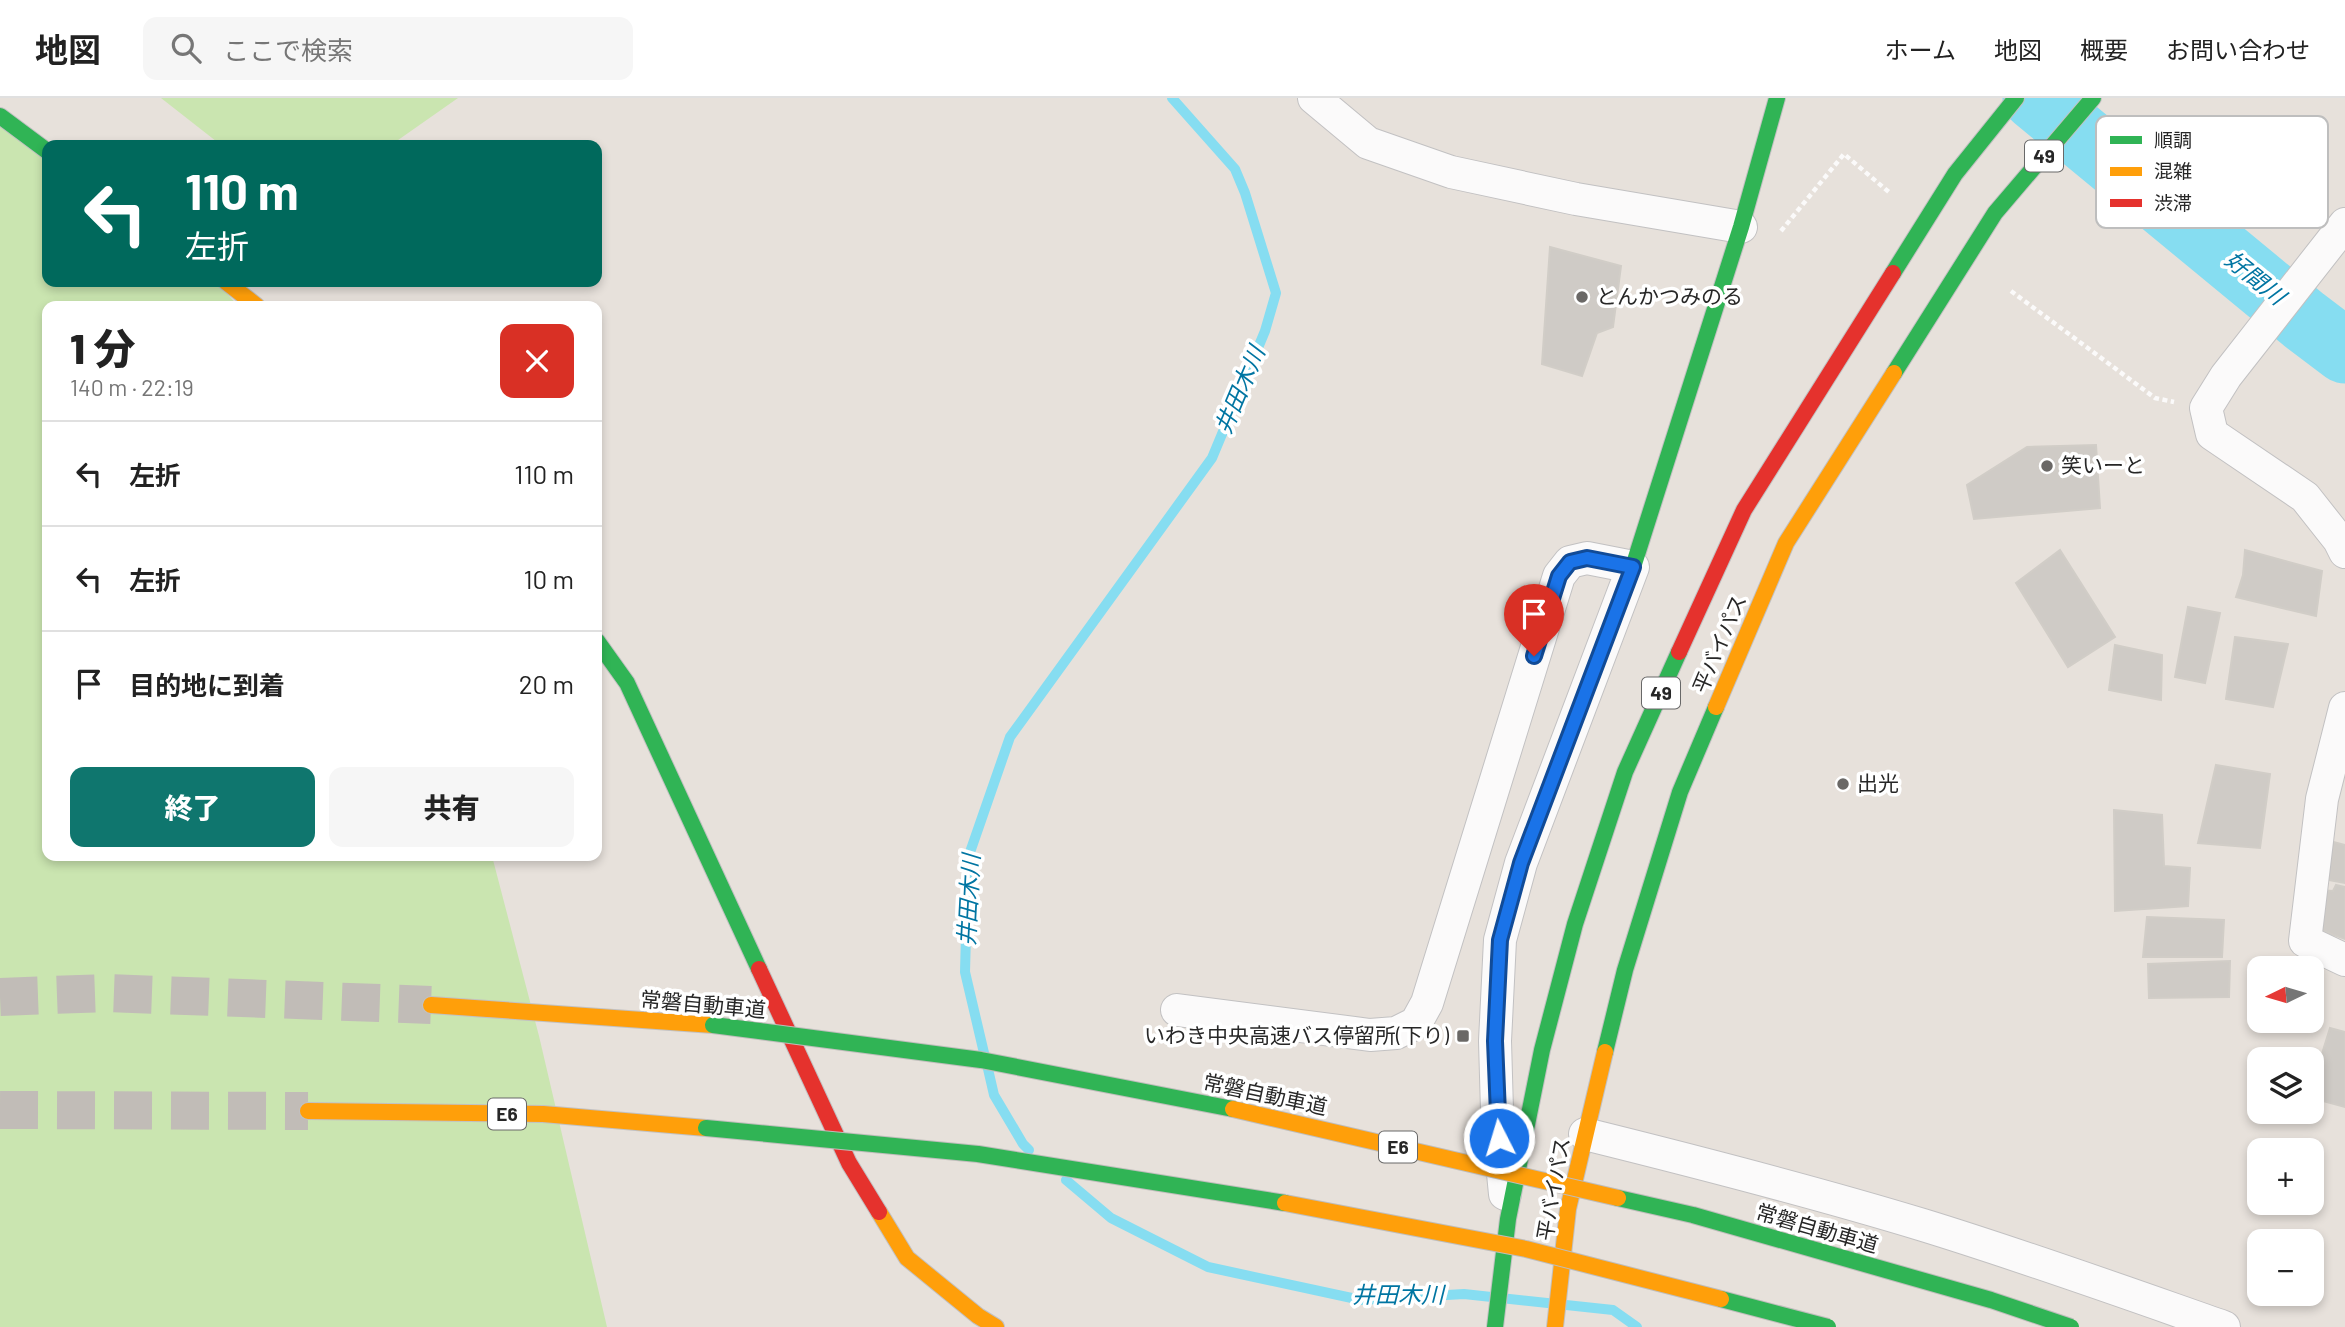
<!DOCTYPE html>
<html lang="ja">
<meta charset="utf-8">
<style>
:root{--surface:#fff;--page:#f6f6f6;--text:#222;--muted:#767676;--line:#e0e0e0;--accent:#0f766e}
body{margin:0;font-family:Barlow,"Noto Sans JP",sans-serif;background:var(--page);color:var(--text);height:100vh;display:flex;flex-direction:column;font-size:26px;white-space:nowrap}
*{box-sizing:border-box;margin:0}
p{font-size:23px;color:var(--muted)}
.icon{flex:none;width:38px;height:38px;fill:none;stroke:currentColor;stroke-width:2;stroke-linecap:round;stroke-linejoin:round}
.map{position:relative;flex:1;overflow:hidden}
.side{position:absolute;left:42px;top:203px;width:560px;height:560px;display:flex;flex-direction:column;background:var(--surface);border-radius:14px;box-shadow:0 4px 10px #0003}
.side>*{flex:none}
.banner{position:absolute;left:42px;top:42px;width:560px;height:147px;border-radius:14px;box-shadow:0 4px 10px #0003;background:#00695c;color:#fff;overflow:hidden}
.needle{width:46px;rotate:265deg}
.fabs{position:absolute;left:2247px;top:858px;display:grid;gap:14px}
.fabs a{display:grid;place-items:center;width:77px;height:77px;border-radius:14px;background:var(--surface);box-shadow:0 4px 10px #0003;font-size:35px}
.pin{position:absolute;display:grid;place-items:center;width:60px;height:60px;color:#fff;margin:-72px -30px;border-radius:50% 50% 50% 0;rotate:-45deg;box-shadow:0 0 7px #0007}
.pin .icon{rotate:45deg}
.me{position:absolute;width:77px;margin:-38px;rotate:355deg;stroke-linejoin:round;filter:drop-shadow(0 0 5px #0008)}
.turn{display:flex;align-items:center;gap:24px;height:147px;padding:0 28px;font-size:32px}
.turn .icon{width:91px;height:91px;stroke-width:2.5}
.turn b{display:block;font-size:49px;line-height:60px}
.round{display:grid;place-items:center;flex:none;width:74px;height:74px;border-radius:14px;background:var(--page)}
.summary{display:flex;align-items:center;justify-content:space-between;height:119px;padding:0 28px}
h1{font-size:42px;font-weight:800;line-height:52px}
.button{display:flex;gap:14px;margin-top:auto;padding:14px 28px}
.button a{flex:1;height:80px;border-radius:14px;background:var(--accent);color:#fff;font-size:28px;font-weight:800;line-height:80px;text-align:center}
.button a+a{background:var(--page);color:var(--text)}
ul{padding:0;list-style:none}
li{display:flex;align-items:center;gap:21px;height:105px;padding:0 28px;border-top:2px solid var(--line)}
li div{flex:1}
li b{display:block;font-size:26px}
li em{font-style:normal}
header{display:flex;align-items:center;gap:42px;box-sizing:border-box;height:98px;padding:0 35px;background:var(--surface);border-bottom:2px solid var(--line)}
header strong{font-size:33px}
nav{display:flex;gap:38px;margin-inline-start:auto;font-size:24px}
.search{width:490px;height:63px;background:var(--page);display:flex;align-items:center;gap:18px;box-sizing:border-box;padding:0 24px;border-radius:14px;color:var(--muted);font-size:26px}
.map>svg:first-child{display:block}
.green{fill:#cae5b0}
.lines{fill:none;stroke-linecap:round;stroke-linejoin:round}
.stream{stroke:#86ddf1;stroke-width:10}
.river{stroke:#86ddf1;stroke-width:65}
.building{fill:#cfcbc6;stroke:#d1cdc7;stroke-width:2}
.highway-tunnel{stroke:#c1bcb7;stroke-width:38;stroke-dasharray:38 19;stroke-linecap:butt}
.street-casing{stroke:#c2c1c2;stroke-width:34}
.fast-casing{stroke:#c2c1c2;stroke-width:18}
.slow-casing{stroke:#c2c1c2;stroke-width:18}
.jam-casing{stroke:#c2c1c2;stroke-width:18}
.path{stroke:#fbfafa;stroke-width:4.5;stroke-dasharray:5 3.5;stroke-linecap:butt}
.street{stroke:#fbfafa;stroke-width:32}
.fast{stroke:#30b455;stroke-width:16}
.slow{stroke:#ff9f0a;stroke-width:16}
.jam{stroke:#e5322d;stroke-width:16}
.fast-bridge-casing{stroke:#bfbdbb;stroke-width:18;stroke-linecap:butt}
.slow-bridge-casing{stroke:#bfbdbb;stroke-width:18;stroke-linecap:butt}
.fast-bridge{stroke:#30b455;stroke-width:16}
.slow-bridge{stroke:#ff9f0a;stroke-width:16}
.route-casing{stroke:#114b97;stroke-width:18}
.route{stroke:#1a73e8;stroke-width:12}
.poi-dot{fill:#6a6866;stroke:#fff;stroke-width:2.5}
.labels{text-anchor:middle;stroke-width:7;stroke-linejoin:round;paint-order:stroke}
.shield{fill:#fff;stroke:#686868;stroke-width:2}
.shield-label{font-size:19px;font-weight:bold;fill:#272727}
.poi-label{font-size:21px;fill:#272727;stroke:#fff;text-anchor:start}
.street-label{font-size:21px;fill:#272727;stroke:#fff}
.water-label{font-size:23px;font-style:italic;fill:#0075a2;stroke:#fff}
.key{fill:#fff;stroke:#bebebe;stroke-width:2}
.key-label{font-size:19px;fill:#272727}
</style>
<header>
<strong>地図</strong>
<div class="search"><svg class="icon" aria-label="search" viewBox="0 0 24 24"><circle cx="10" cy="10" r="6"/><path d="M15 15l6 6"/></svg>ここで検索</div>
<nav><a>ホーム</a><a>地図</a><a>概要</a><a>お問い合わせ</a></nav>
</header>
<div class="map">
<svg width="2345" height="1229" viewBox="0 0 2345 1229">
<rect width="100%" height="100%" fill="#e7e1db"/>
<path class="green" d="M 161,0 L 458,0 L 391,47 L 221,47 Z
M 0,18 L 47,53 L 47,184 L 217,184 L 238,208 L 47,208 L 47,758 L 492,758 L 539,938 L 607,1229 L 0,1229 Z"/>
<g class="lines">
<path class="stream" d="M 984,955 L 965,874 L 968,760 L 1010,639 L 1212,360 L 1265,233 L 1276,195 L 1245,95 L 1235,71 L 1172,0
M 988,971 L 994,997 L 1023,1046 L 1029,1052
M 1066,1082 L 1111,1120 L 1208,1169 L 1361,1202 L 1464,1196 L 1613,1212 L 1637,1229"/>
<path class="river" d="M 2035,0 L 2304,222 L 2345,253"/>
</g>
<path class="building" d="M 1550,149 L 1621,168 L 1613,229 L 1597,235 L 1582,278 L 1542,266 Z
M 2096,347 L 2100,410 L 1974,421 L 1967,387 L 2027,349 Z
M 2060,452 L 2115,539 L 2068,569 L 2016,485 Z
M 2245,452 L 2322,473 L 2316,518 L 2236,499 L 2243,477 Z
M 2188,509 L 2220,515 L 2205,585 L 2175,579 Z
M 2235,539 L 2288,546 L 2273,609 L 2226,601 Z
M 2115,547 L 2162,557 L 2161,602 L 2109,592 Z
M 2216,667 L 2270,676 L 2260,750 L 2198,745 Z
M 2114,712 L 2162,717 L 2164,768 L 2190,770 L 2188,808 L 2115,813 Z
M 2326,742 L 2345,747 L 2345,785 L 2318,780 Z
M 2336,787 L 2345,789 L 2345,841 L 2315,830 L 2321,792 L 2333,793 Z
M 2147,819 L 2224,822 L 2222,859 L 2143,859 Z
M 2230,863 L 2229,899 L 2149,900 L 2148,866 Z
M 2330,930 L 2345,934 L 2345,1009 L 2312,1000 L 2312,988 Z"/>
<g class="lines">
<path class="highway-tunnel" d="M 0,899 L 106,895 L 431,907
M 0,1012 L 308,1013"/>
<g class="street-casing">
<path id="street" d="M 1314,0 L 1368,45 L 1451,74 L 1576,101 L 1741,129
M 2345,126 L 2226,278 L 2206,310 L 2212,336 L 2305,399 L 2339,442 L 2345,454
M 2345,610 L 2322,701 L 2305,843 L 2345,862
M 1177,912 L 1370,937 L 1396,935 L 1416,925 L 1427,905 L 1559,478 L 1570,464 L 1587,460 L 1633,469 L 1521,765 L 1500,842 L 1495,943 L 1497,1013 L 1505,1096
M 1585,1036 C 1698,1064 1811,1093 1923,1127 C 2024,1158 2124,1194 2224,1229"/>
</g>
<g class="fast-casing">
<path id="fast" d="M 0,18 L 47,53
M 1893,175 L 1955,76 L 2016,0
M 1894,275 L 1995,115 L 2093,0
M 1633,469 L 1741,129 L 1777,0
M 597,543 L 627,585 L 759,871
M 1605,954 L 1625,872 L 1680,694 L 1716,609
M 1495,1229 L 1508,1121 L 1542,952 L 1575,826 L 1625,674 L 1679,554"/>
</g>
<g class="slow-casing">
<path id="slow" d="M 226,184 L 257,208
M 1716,609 L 1786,445 L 1894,275
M 431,907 L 713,927
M 308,1013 L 543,1016 L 706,1030
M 879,1114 L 907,1160 L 978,1218 L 996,1229
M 1555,1229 L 1568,1111 L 1605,954"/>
</g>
<g class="jam-casing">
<path id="jam" d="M 1679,554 L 1744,412 L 1893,175
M 759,871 L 849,1065 L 879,1114"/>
</g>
<path class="path" d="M 1781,133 L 1844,56 L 1890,95
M 2011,193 L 2155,300 L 2174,304"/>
<use href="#street" class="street"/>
<use href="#fast" class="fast"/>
<use href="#slow" class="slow"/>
<use href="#jam" class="jam"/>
<g class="fast-bridge-casing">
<path id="fast-bridge" d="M 713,927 L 981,962 L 1233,1011
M 706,1030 L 978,1056 L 1285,1105
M 1618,1100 L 1693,1117 L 1991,1202 L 2071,1229
M 1721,1201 L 1828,1229"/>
</g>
<g class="slow-bridge-casing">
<path id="slow-bridge" d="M 1233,1011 L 1618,1100
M 1285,1105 L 1526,1151 L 1721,1201"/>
</g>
<use href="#fast-bridge" class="fast-bridge"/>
<use href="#slow-bridge" class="slow-bridge"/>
</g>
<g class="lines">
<g class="route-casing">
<path id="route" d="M 1499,1040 L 1495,943 L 1500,842 L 1521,765 L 1633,469 L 1587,460 L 1570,464 L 1559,478 L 1534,558"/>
</g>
<use href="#route" class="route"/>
</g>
<g class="poi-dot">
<circle cx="1582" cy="199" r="7"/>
<circle cx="2047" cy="368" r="7"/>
<circle cx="1843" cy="686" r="7"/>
<rect x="1456" y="931" width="14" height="14" rx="3.5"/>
</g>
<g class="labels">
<g class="shield">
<rect x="2025" y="42.5" width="38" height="31" rx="5"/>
<rect x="1642" y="579.5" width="38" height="31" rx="5"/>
<rect x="488" y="1000.5" width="38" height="31" rx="5"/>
<rect x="1379" y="1033.5" width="38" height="31" rx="5"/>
</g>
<g class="shield-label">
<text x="2044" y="65">49</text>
<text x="1661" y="602">49</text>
<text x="507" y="1023">E6</text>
<text x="1398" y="1056">E6</text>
</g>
<g class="poi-label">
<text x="1596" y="206">とんかつみのる</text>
<text x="2061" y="375">笑いーと</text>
<text x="1857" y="693">出光</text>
<text x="1449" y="945" text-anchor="end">いわき中央高速バス停留所(下り)</text>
</g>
<g class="street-label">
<text transform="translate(1720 546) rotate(-67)" y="7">平バイパス</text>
<text transform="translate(703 907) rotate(5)" y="7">常磐自動車道</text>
<text transform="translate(1265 997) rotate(12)" y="7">常磐自動車道</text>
<text transform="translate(1554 1091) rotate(-80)" y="7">平バイパス</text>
<text transform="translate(1817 1131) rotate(16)" y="7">常磐自動車道</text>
</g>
<g class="water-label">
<text transform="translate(2255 180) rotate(39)" y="8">好間川</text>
<text transform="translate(1240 292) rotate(-67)" y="8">井田木川</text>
<text transform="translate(969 802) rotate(-87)" y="8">井田木川</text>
<text x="1398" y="1205">井田木川</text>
</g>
</g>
<rect x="2096" y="18" width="232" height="112" rx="10" class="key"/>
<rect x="2110" y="38" width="32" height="8" fill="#30b455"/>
<rect x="2110" y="69" width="32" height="9" fill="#ff9f0a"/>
<rect x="2110" y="101" width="32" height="8" fill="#e5322d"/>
<g class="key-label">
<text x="2154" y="49">順調</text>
<text x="2154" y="80">混雑</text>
<text x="2154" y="112">渋滞</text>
</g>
</svg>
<div class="fabs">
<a><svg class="needle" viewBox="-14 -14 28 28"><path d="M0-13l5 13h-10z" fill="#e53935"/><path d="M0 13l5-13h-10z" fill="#767676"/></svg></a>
<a><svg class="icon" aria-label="layers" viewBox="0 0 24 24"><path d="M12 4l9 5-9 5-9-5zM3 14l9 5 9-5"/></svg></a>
<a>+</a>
<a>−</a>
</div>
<div class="pin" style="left:1534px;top:558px;background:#d93025"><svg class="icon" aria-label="arrive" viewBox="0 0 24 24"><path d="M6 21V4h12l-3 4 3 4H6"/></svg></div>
<svg class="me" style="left:1499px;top:1040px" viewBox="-20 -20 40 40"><circle r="17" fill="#1a73e8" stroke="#fff" stroke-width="3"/><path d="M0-11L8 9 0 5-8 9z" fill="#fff"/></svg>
<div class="banner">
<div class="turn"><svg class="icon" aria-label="left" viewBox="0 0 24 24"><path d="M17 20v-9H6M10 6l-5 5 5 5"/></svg><div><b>110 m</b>左折</div></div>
</div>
<section class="side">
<div class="summary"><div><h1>1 分</h1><p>140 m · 22:19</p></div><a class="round" style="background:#d93025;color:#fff"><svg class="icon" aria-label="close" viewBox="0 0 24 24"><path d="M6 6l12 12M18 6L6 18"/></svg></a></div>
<ul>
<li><svg class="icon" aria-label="left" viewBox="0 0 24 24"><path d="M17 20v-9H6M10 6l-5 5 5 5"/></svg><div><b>左折</b></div><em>110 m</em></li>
<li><svg class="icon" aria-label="left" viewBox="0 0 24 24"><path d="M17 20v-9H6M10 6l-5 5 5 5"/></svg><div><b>左折</b></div><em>10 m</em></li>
<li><svg class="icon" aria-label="arrive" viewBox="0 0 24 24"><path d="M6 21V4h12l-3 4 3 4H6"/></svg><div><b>目的地に到着</b></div><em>20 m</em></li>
</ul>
<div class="button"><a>終了</a><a>共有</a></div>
</section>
</div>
